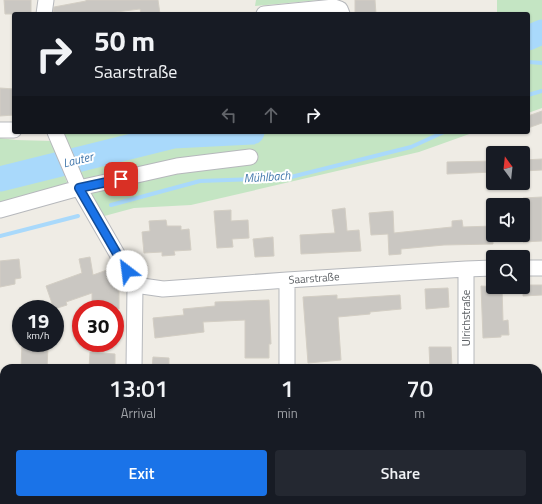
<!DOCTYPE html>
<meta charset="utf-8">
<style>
:root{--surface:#171b24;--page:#242831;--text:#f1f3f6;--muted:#9ea1a6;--accent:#1a73e8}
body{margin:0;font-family:"Titillium Web",sans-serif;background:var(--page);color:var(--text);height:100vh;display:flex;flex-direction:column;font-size:15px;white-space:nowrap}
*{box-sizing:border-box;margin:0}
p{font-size:13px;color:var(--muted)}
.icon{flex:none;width:22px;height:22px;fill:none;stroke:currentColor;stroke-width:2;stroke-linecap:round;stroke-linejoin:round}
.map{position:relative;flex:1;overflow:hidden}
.side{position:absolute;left:0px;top:364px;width:542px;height:140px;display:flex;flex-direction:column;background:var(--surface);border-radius:12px 12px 0 0;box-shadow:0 1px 3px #0004}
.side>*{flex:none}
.hud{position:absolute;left:12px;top:12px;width:518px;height:122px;border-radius:4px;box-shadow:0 1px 3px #0004;background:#171b24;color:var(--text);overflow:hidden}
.needle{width:26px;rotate:345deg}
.controls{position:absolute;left:486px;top:146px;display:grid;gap:8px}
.controls a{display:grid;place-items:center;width:44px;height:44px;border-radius:4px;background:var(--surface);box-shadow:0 1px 3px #0004;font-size:20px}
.speed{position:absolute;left:12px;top:300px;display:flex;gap:8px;font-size:20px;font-weight:700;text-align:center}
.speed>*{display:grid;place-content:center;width:52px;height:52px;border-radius:50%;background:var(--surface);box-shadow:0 1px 3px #0004;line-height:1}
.speed small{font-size:10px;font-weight:400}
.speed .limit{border:6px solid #d22;background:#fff;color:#111}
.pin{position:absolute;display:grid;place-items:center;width:34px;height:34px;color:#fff;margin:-17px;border-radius:8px;box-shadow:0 2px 6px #0006}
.me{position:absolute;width:44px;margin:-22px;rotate:330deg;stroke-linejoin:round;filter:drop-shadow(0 0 3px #0008)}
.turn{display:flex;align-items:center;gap:14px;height:84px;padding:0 16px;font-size:18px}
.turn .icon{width:52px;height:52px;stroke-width:2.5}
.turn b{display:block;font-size:28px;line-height:34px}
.lanes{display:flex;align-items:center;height:38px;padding:0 16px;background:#0003;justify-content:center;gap:20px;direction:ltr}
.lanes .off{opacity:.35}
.eta{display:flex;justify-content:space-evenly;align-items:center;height:68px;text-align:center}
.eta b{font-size:24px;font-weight:600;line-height:28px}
.action{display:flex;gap:8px;margin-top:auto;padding:8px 16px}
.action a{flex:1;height:46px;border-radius:4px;background:var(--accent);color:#fff;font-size:16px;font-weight:600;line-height:46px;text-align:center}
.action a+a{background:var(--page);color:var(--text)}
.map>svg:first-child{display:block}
.green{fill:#c4e5c3}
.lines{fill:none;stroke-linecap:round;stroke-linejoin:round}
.stream{stroke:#a9d9fb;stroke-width:4}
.river{stroke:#a9d9fb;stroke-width:25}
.building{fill:#cac7c2;stroke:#d3cec4}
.minor-casing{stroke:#b6b8bc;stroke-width:17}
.minor{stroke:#fff;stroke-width:15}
.route-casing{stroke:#114b97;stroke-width:10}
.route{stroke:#1a73e8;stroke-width:7}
.labels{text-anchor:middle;stroke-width:4;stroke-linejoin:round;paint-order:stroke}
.street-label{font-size:11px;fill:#5d6165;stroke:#fff}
.water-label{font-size:12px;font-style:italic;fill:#467aad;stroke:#fff}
</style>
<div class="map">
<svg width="542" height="504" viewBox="0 0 542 504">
<rect width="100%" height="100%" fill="#efece5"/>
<path class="green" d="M 256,0 L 320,0 L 255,6 Z
M 497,0 L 542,0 L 542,108 L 528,113 L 528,14 L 497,14 Z
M 57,132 L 90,133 L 475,132 L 419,152 L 191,205 L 134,208 L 97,218 Z
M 0,138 L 16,140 L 52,141 L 68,185 L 0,202 Z"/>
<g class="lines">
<path class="stream" d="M 528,62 L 542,63
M 528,95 L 542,91
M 111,205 L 200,181 L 287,178 L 411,147 L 444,132
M 0,236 L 78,216"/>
<path class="river" d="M 528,38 L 542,32
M 0,179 L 173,136 L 252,132"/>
</g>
<path class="building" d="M 4,0 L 31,0 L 31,14 L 5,14 Z
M 86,0 L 158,0 L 160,14 L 141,14 L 140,9 L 100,14 L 53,14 L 54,7 L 86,1 Z
M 355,0 L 375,0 L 376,14 L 355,14 Z
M 0,88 L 14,89 L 14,115 L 0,116 Z
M 542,111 L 542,123 L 528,128 L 528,116 Z
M 542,159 L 542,170 L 523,171 L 523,160 Z
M 493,161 L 493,172 L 447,174 L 447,162 Z
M 542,197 L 542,241 L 523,242 L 523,198 Z
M 345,208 L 347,231 L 359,230 L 361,251 L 301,254 L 300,235 L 335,233 L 332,210 Z
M 231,210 L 231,221 L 248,220 L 249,238 L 232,239 L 233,247 L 217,248 L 214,211 Z
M 393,211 L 394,233 L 452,227 L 452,221 L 462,220 L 463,227 L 493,226 L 493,244 L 444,245 L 401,249 L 401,254 L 389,255 L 388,234 L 371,235 L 369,213 Z
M 166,220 L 167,226 L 181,226 L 181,230 L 189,229 L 191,250 L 174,251 L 175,255 L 162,256 L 162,252 L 144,253 L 142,232 L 150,231 L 149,221 Z
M 273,237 L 274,256 L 255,257 L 253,239 Z
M 90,257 L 93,275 L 107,270 L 109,275 L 113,273 L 119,292 L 119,309 L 92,309 L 92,293 L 66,302 L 67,305 L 54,309 L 46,286 L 82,273 L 79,259 Z
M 19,259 L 21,278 L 15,279 L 15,284 L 0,287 L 0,261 Z
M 523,285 L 542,285 L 542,295 L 523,296 Z
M 481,286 L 502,287 L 503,321 L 508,320 L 509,335 L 501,335 L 501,337 L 483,338 Z
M 448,288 L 449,307 L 426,309 L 425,289 Z
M 337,295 L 337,299 L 400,295 L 401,309 L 370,312 L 370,314 L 338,317 L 341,360 L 308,363 L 303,297 Z
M 269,300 L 271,344 L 269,344 L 269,358 L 245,358 L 245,320 L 203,322 L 204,332 L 155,338 L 153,318 L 184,315 L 183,309 L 215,306 L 215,302 Z
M 22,344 L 48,346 L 47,368 L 21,368 Z
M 429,347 L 451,347 L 452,368 L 430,368 Z
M 90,352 L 115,354 L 115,368 L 89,368 Z
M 153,357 L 169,358 L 169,368 L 152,368 Z"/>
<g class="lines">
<g class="minor-casing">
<path id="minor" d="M 44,14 L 46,0
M 264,14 L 334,7 L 340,9 L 342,14
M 0,130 L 14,130
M 55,132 L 79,188 L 135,285 L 163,289 L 287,280 L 466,269 L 493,268
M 0,210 L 79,188 L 177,166 L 250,157
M 523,268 L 542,268
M 466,269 L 466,368
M 287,280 L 287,368
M 134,368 L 135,285
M 0,492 L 4,491
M 264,500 L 284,504
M 107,504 L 108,500
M 455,504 L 456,500"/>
</g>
<use href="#minor" class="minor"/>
</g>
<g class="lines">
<g class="route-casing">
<path id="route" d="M 121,179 L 79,188 L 127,271"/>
</g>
<use href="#route" class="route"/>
</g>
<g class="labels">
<g class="street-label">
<text transform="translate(314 278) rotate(-4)" y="4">Saarstraße</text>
<text transform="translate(466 318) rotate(-90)" y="4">Ulrichstraße</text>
</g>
<g class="water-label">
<text transform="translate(78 160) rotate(-14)" y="4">Lauter</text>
<text transform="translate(267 177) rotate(-4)" y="4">Mühlbach</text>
</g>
</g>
</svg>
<div class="controls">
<a><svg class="needle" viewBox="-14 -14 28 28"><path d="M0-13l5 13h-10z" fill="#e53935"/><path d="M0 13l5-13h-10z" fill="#9ea1a6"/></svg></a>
<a><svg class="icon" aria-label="sound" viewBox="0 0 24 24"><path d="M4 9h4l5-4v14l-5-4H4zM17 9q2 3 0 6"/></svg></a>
<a><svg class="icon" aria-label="search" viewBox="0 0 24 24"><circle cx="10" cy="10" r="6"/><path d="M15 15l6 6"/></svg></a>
</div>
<div class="speed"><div>19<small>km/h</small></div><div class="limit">30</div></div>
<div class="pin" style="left:121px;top:179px;background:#d93025"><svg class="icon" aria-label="arrive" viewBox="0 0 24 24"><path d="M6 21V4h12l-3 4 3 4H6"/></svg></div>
<svg class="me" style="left:127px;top:271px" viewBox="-20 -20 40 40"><circle r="19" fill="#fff"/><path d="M0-13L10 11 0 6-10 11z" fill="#1a73e8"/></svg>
<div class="hud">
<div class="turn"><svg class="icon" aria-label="right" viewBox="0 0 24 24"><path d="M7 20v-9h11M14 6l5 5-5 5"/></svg><div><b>50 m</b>Saarstraße</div></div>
<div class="lanes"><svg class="icon off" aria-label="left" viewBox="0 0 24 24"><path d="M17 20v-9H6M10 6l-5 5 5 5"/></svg><svg class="icon off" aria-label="ahead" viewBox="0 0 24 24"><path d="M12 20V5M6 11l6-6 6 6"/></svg><svg class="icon" aria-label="right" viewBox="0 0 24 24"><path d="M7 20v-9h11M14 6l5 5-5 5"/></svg></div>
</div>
<section class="side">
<div class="eta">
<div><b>13:01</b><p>Arrival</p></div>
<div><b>1</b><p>min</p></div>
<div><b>70</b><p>m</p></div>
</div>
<div class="action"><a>Exit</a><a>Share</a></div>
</section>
</div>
